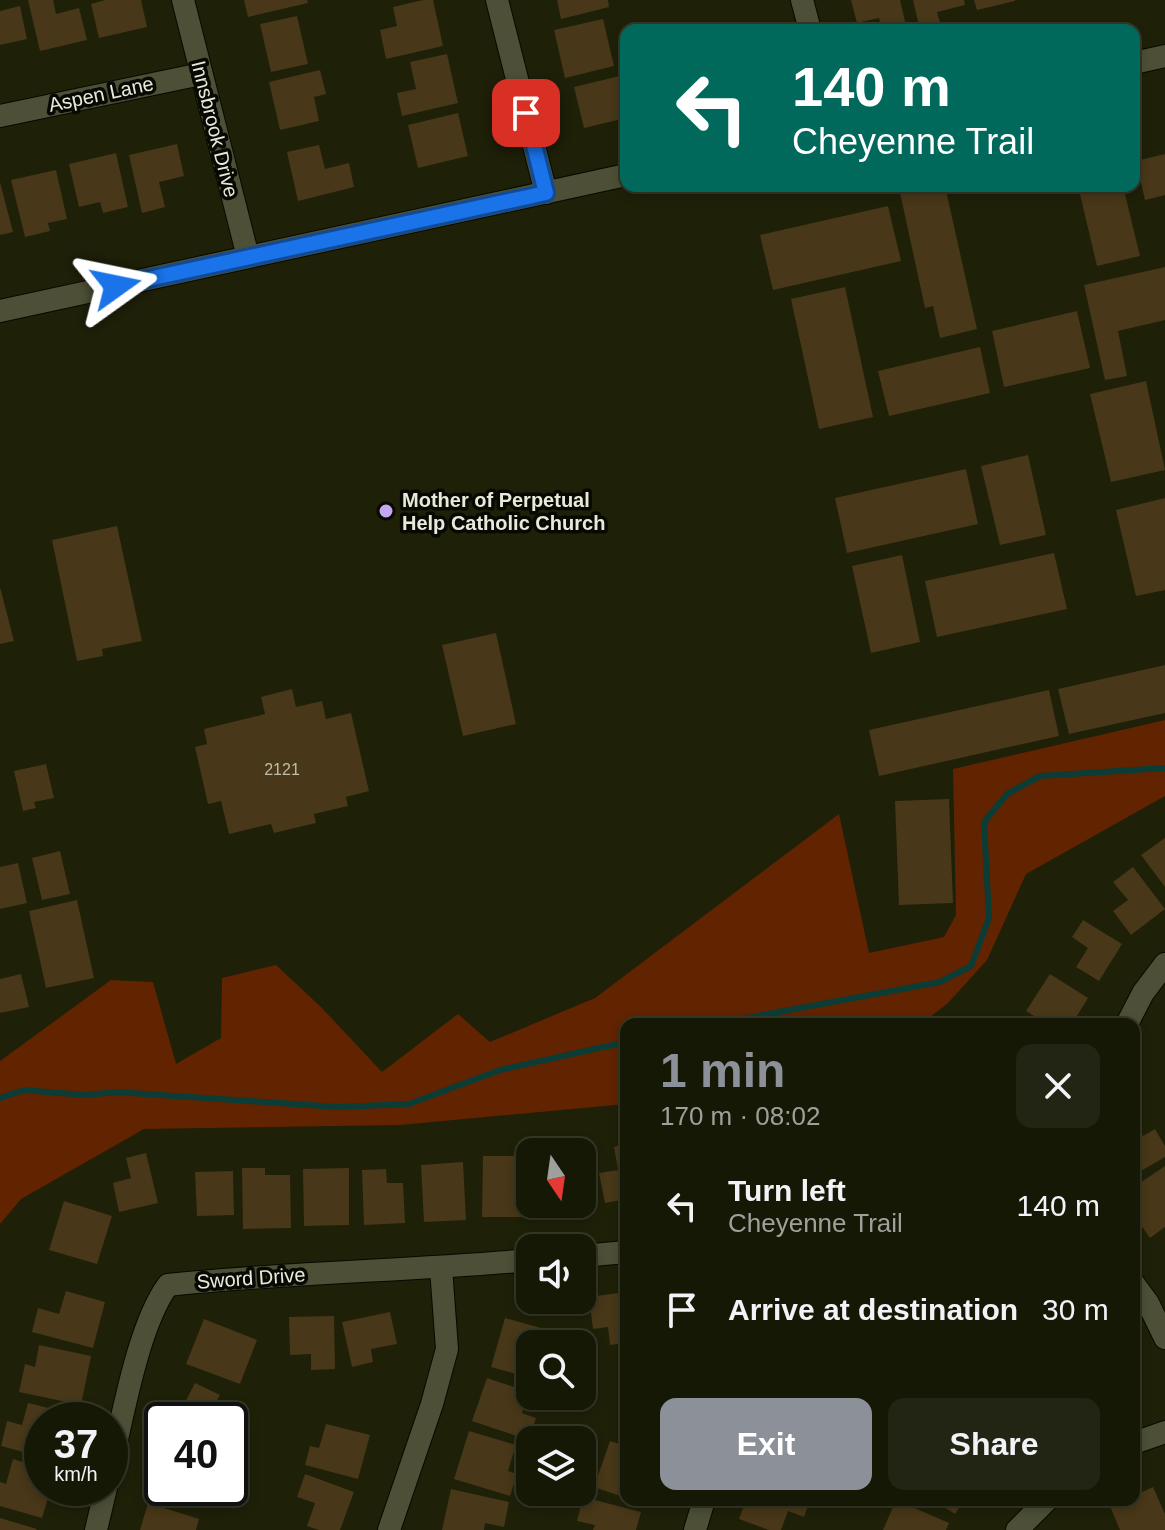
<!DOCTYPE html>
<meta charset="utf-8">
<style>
:root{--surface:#161806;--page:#232514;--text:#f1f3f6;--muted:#9ea09b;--line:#353728;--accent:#8c9099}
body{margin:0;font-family:Arial,sans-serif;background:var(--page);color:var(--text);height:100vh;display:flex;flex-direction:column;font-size:30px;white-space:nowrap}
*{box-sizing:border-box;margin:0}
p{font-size:26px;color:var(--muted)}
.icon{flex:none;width:44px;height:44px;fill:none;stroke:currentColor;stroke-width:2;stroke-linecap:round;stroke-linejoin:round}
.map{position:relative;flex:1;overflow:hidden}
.details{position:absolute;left:620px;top:1018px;width:520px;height:488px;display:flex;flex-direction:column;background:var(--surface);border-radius:16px;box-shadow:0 4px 12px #0003,0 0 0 2px var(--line)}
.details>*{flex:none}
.guide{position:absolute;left:620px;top:24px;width:520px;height:168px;border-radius:16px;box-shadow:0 4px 12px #0003,0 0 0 2px var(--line);background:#00695c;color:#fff;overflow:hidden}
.needle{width:52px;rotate:167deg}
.controls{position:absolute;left:516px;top:1138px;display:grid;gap:16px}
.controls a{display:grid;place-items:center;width:80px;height:80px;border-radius:16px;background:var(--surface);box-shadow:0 4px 12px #0003,0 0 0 2px var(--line);font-size:40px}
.speed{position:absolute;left:24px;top:1402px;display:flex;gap:16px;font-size:40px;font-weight:700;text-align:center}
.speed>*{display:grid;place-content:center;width:104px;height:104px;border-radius:50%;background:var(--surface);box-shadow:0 4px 12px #0003,0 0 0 2px var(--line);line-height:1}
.speed small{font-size:20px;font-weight:400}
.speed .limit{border:4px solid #111;border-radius:12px;background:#fff;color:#111}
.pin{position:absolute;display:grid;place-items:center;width:68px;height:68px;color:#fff;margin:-34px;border-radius:16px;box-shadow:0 4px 12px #0006}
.me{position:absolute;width:88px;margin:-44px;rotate:78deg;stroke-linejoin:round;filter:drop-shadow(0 0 6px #0008)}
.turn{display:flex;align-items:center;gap:28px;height:168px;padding:0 40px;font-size:36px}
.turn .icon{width:104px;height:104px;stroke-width:2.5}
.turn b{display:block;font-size:56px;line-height:68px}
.round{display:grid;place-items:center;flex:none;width:84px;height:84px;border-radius:16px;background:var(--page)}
.overview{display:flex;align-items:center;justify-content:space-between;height:136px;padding:0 40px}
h1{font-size:48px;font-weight:700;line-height:60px;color:var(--accent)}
.cta{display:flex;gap:16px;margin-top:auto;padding:16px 40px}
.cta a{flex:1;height:92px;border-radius:16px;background:var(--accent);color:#fff;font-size:32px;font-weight:700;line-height:92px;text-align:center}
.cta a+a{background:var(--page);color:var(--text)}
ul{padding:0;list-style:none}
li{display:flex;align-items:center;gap:24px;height:104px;padding:0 40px}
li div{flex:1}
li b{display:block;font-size:30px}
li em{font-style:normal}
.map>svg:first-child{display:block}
.green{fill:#612300}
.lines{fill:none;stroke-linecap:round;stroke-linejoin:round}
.stream{stroke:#0b3d36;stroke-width:6}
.building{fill:#483718}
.minor-casing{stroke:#080900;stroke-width:24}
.tertiary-casing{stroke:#080900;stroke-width:24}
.minor{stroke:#4d5036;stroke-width:22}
.tertiary{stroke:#4d5036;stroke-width:22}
.route-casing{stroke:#114b97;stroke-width:20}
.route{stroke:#1a73e8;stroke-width:14}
.poi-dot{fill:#c5a7f1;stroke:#080902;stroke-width:3}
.labels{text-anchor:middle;stroke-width:7;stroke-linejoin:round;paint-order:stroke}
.number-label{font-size:16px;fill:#bfbdaa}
.street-label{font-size:20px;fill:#e7eadb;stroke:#080902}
.poi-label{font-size:20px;font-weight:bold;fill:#e7eadb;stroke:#080902;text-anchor:start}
</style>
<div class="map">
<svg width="1165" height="1530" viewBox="0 0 1165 1530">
<rect width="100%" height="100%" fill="#1e2008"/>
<path class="green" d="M 1165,720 L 1165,796 L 1026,874 L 987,960 L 948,1003 L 921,1024 L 626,1024 L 626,1104 L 400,1125 L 144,1129 L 21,1199 L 0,1224 L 0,1061 L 111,980 L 153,982 L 176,1064 L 221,1038 L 222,978 L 276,965 L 322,1008 L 382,1072 L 458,1014 L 490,1042 L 595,998 L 839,814 L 869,953 L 944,937 L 956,915 L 953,769 Z"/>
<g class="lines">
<path class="stream" d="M 714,1024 L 940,982 L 971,966 L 989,918 L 984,822 L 1007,794 L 1040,776 L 1165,768
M 0,1098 L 24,1090 L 85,1095 L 117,1092 L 338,1107 L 409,1104 L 500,1070 L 626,1042"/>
</g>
<path class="building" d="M 28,0 L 53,0 L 56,14 L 79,8 L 87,40 L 40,51 Z
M 141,0 L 147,27 L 99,38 L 91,4 L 105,0 Z
M 244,0 L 307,0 L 308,3 L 248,17 Z
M 423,0 L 433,0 L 443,46 L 386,59 L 380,30 L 397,26 L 393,7 Z
M 557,0 L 608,0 L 609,7 L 561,19 Z
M 851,0 L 900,0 L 907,30 L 882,30 L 879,18 L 857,23 Z
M 913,0 L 964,0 L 965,5 L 937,12 L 942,30 L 920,30 Z
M 974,0 L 1015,0 L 1015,1 L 977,10 Z
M 20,6 L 27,39 L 0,45 L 0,11 Z
M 297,16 L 308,64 L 271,72 L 260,24 Z
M 603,19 L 614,66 L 565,78 L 554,30 Z
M 447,54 L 458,103 L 402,116 L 397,93 L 416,89 L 410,62 Z
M 320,70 L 326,94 L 314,97 L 319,121 L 280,130 L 269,82 Z
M 624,75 L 626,118 L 584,128 L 574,87 Z
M 458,113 L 468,156 L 418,168 L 408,125 Z
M 177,144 L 184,176 L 159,182 L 165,207 L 142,213 L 129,155 Z
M 319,145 L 325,169 L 349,163 L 354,187 L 298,201 L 287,152 Z
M 116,153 L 128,207 L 103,213 L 100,202 L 79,207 L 69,164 Z
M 1165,154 L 1165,195 L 1145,200 L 1136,161 Z
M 56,170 L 67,219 L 48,223 L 50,231 L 25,237 L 11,180 Z
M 0,182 L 13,232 L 0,235 Z
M 906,186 L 945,186 L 977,329 L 940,338 L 933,306 L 925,308 L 899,188 Z
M 1078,186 L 1123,186 L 1140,256 L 1097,266 Z
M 888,206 L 901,261 L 773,290 L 760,235 Z
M 1165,267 L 1165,320 L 1118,331 L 1127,376 L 1105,380 L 1084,285 Z
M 845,287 L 873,417 L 819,429 L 791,299 Z
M 1077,311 L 1090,368 L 1004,387 L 992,331 Z
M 980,347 L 990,393 L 889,416 L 878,371 Z
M 1146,381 L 1165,470 L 1111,482 L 1090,394 Z
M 1028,455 L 1046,535 L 1000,545 L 981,466 Z
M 966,469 L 978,524 L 847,553 L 835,498 Z
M 1165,498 L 1165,590 L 1136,596 L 1116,510 Z
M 117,526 L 142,641 L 102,649 L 103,656 L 77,661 L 52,540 Z
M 1054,553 L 1067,609 L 937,637 L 925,581 Z
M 902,555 L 920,642 L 871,653 L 852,566 Z
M 0,587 L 14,641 L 0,644 Z
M 496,633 L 516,724 L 463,736 L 442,645 Z
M 1165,665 L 1165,713 L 1069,734 L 1058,689 Z
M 292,689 L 296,707 L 322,701 L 326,719 L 351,713 L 369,791 L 346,797 L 348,806 L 314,814 L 316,823 L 274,833 L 271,824 L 229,834 L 221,801 L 208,804 L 195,747 L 207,744 L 204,729 L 265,714 L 261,697 Z
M 1049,690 L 1059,736 L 879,776 L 869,730 Z
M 46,764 L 54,798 L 34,802 L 36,808 L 23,811 L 14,771 Z
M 949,799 L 953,903 L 899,905 L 895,801 Z
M 1165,838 L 1165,887 L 1141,855 Z
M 60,851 L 70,894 L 42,900 L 32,858 Z
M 18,863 L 27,903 L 0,909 L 0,867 Z
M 1133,867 L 1165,909 L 1131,935 L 1113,911 L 1128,900 L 1113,882 Z
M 77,900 L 94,978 L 46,988 L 29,911 Z
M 1083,920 L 1122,944 L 1099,981 L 1076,967 L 1088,948 L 1072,937 Z
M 21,974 L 29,1007 L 0,1013 L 0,979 Z
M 1050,974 L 1088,998 L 1072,1024 L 1047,1024 L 1026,1011 Z
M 1134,1122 L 1143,1136 L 1155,1129 L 1165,1146 L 1165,1157 L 1134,1175 Z
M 626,1144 L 626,1199 L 605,1203 L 599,1173 L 618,1170 L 614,1147 Z
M 146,1153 L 158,1203 L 119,1212 L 113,1183 L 131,1178 L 126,1158 Z
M 483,1156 L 524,1156 L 523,1217 L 482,1217 Z
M 463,1162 L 466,1220 L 424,1222 L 421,1165 Z
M 1165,1166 L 1165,1227 L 1150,1238 L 1134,1215 L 1134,1187 Z
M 242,1168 L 265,1168 L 265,1175 L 290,1175 L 291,1228 L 243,1229 Z
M 349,1168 L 349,1225 L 304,1226 L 303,1169 Z
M 386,1169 L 387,1183 L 403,1183 L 405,1223 L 364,1225 L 362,1170 Z
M 233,1171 L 234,1215 L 197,1216 L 195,1172 Z
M 64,1201 L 112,1216 L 97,1264 L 49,1250 Z
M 541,1204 L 577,1204 L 577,1205 L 543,1213 Z
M 66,1291 L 105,1302 L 93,1348 L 32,1332 L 38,1308 L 59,1314 Z
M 626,1292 L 626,1343 L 610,1345 L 608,1327 L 593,1329 L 589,1297 Z
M 390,1312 L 397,1344 L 371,1349 L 373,1362 L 352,1367 L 342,1322 Z
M 334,1316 L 335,1369 L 311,1370 L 311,1354 L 290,1355 L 289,1317 Z
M 505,1318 L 541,1328 L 537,1344 L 530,1344 L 530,1378 L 491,1367 Z
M 204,1319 L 257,1340 L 240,1384 L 186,1364 Z
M 39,1345 L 91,1356 L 81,1405 L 19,1392 L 25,1364 L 35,1367 Z
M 487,1378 L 529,1392 L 522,1413 L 536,1418 L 529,1440 L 472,1421 Z
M 195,1383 L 220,1395 L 211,1411 L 229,1420 L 176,1420 Z
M 28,1403 L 74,1414 L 72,1420 L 42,1420 L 42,1457 L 1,1446 L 7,1421 L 22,1425 Z
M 326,1424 L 370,1435 L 358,1479 L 305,1465 L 310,1446 L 319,1448 Z
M 469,1431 L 516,1445 L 508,1471 L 517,1474 L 510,1496 L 454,1479 Z
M 610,1441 L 626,1446 L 626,1498 L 594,1487 Z
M 13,1459 L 42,1468 L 42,1488 L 51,1488 L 42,1518 L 0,1506 L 0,1482 L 6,1484 Z
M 305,1474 L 354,1492 L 340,1530 L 319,1530 L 307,1526 L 315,1503 L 297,1497 Z
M 1153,1487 L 1165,1514 L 1165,1530 L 1120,1530 L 1110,1506 L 1124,1500 L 1134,1500 L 1134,1496 Z
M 451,1489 L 509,1502 L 504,1527 L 485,1523 L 484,1530 L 442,1530 Z
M 583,1497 L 641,1512 L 636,1530 L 593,1530 L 595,1525 L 577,1521 Z
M 746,1500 L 810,1500 L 804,1517 L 788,1511 L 781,1530 L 769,1530 L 739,1519 Z
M 896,1500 L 949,1523 L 946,1530 L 883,1530 Z
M 933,1500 L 964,1500 L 955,1514 Z
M 148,1503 L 199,1519 L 196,1530 L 140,1530 Z
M 0,1518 L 37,1529 L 36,1530 L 0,1530 Z"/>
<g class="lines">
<g class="minor-casing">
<path id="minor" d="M 183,0 L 248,257
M 497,0 L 546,193
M 802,0 L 810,30
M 0,116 L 201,74
M 1127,1024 L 1143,993 L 1165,964
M 582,1256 L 626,1252
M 1134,1284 L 1148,1303 L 1165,1338
M 1134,1443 L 1165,1432
M 110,1471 C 122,1420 138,1325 168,1285 C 289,1272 409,1271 530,1260
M 96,1530 L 106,1488
M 389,1530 L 432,1404 L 447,1349 L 441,1268
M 695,1530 L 704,1500
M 1017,1530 L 1047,1500"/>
</g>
<g class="tertiary-casing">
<path id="tertiary" d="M 1134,63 L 1165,56
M 0,311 L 626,175"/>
</g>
<use href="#minor" class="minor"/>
<use href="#tertiary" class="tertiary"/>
</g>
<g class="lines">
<g class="route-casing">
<path id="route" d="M 116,286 L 546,193 L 526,113"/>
</g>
<use href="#route" class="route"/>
</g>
<circle class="poi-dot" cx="386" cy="511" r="8"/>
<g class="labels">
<g class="number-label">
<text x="282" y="775">2121</text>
</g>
<g class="street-label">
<text transform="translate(101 94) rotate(-12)" y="7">Aspen Lane</text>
<text transform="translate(215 129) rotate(76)" y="7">Innsbrook Drive</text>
<text transform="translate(251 1278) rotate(-4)" y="7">Sword Drive</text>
</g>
<g class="poi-label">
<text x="402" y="507">Mother of Perpetual<tspan x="402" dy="23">Help Catholic Church</tspan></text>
</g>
</g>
</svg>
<div class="controls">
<a><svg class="needle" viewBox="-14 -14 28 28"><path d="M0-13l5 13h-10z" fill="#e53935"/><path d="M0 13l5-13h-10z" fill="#9ea09b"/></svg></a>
<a><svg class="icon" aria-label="sound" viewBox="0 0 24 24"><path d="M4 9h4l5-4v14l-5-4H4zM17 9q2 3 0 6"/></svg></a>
<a><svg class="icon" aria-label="search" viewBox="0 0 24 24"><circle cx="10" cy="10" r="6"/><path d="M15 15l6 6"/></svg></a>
<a><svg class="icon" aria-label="layers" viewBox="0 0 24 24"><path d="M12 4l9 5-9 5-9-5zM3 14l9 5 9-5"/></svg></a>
</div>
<div class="speed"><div>37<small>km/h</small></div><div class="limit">40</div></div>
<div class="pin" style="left:526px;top:113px;background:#d93025"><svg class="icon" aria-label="arrive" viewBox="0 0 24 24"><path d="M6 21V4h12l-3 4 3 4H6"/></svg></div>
<svg class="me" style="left:116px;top:286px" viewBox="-20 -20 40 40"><path d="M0-17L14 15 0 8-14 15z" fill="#1a73e8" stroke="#fff" stroke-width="4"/></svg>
<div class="guide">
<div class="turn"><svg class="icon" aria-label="left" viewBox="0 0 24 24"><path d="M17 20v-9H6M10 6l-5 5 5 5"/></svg><div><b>140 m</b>Cheyenne Trail</div></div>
</div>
<section class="details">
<div class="overview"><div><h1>1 min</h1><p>170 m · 08:02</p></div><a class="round"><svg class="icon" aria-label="close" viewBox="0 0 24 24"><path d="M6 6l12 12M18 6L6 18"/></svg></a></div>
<ul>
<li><svg class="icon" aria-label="left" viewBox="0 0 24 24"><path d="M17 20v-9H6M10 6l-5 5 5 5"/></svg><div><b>Turn left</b><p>Cheyenne Trail</p></div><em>140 m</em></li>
<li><svg class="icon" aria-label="arrive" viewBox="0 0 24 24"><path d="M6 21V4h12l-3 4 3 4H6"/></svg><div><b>Arrive at destination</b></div><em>30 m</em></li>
</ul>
<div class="cta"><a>Exit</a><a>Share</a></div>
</section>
</div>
